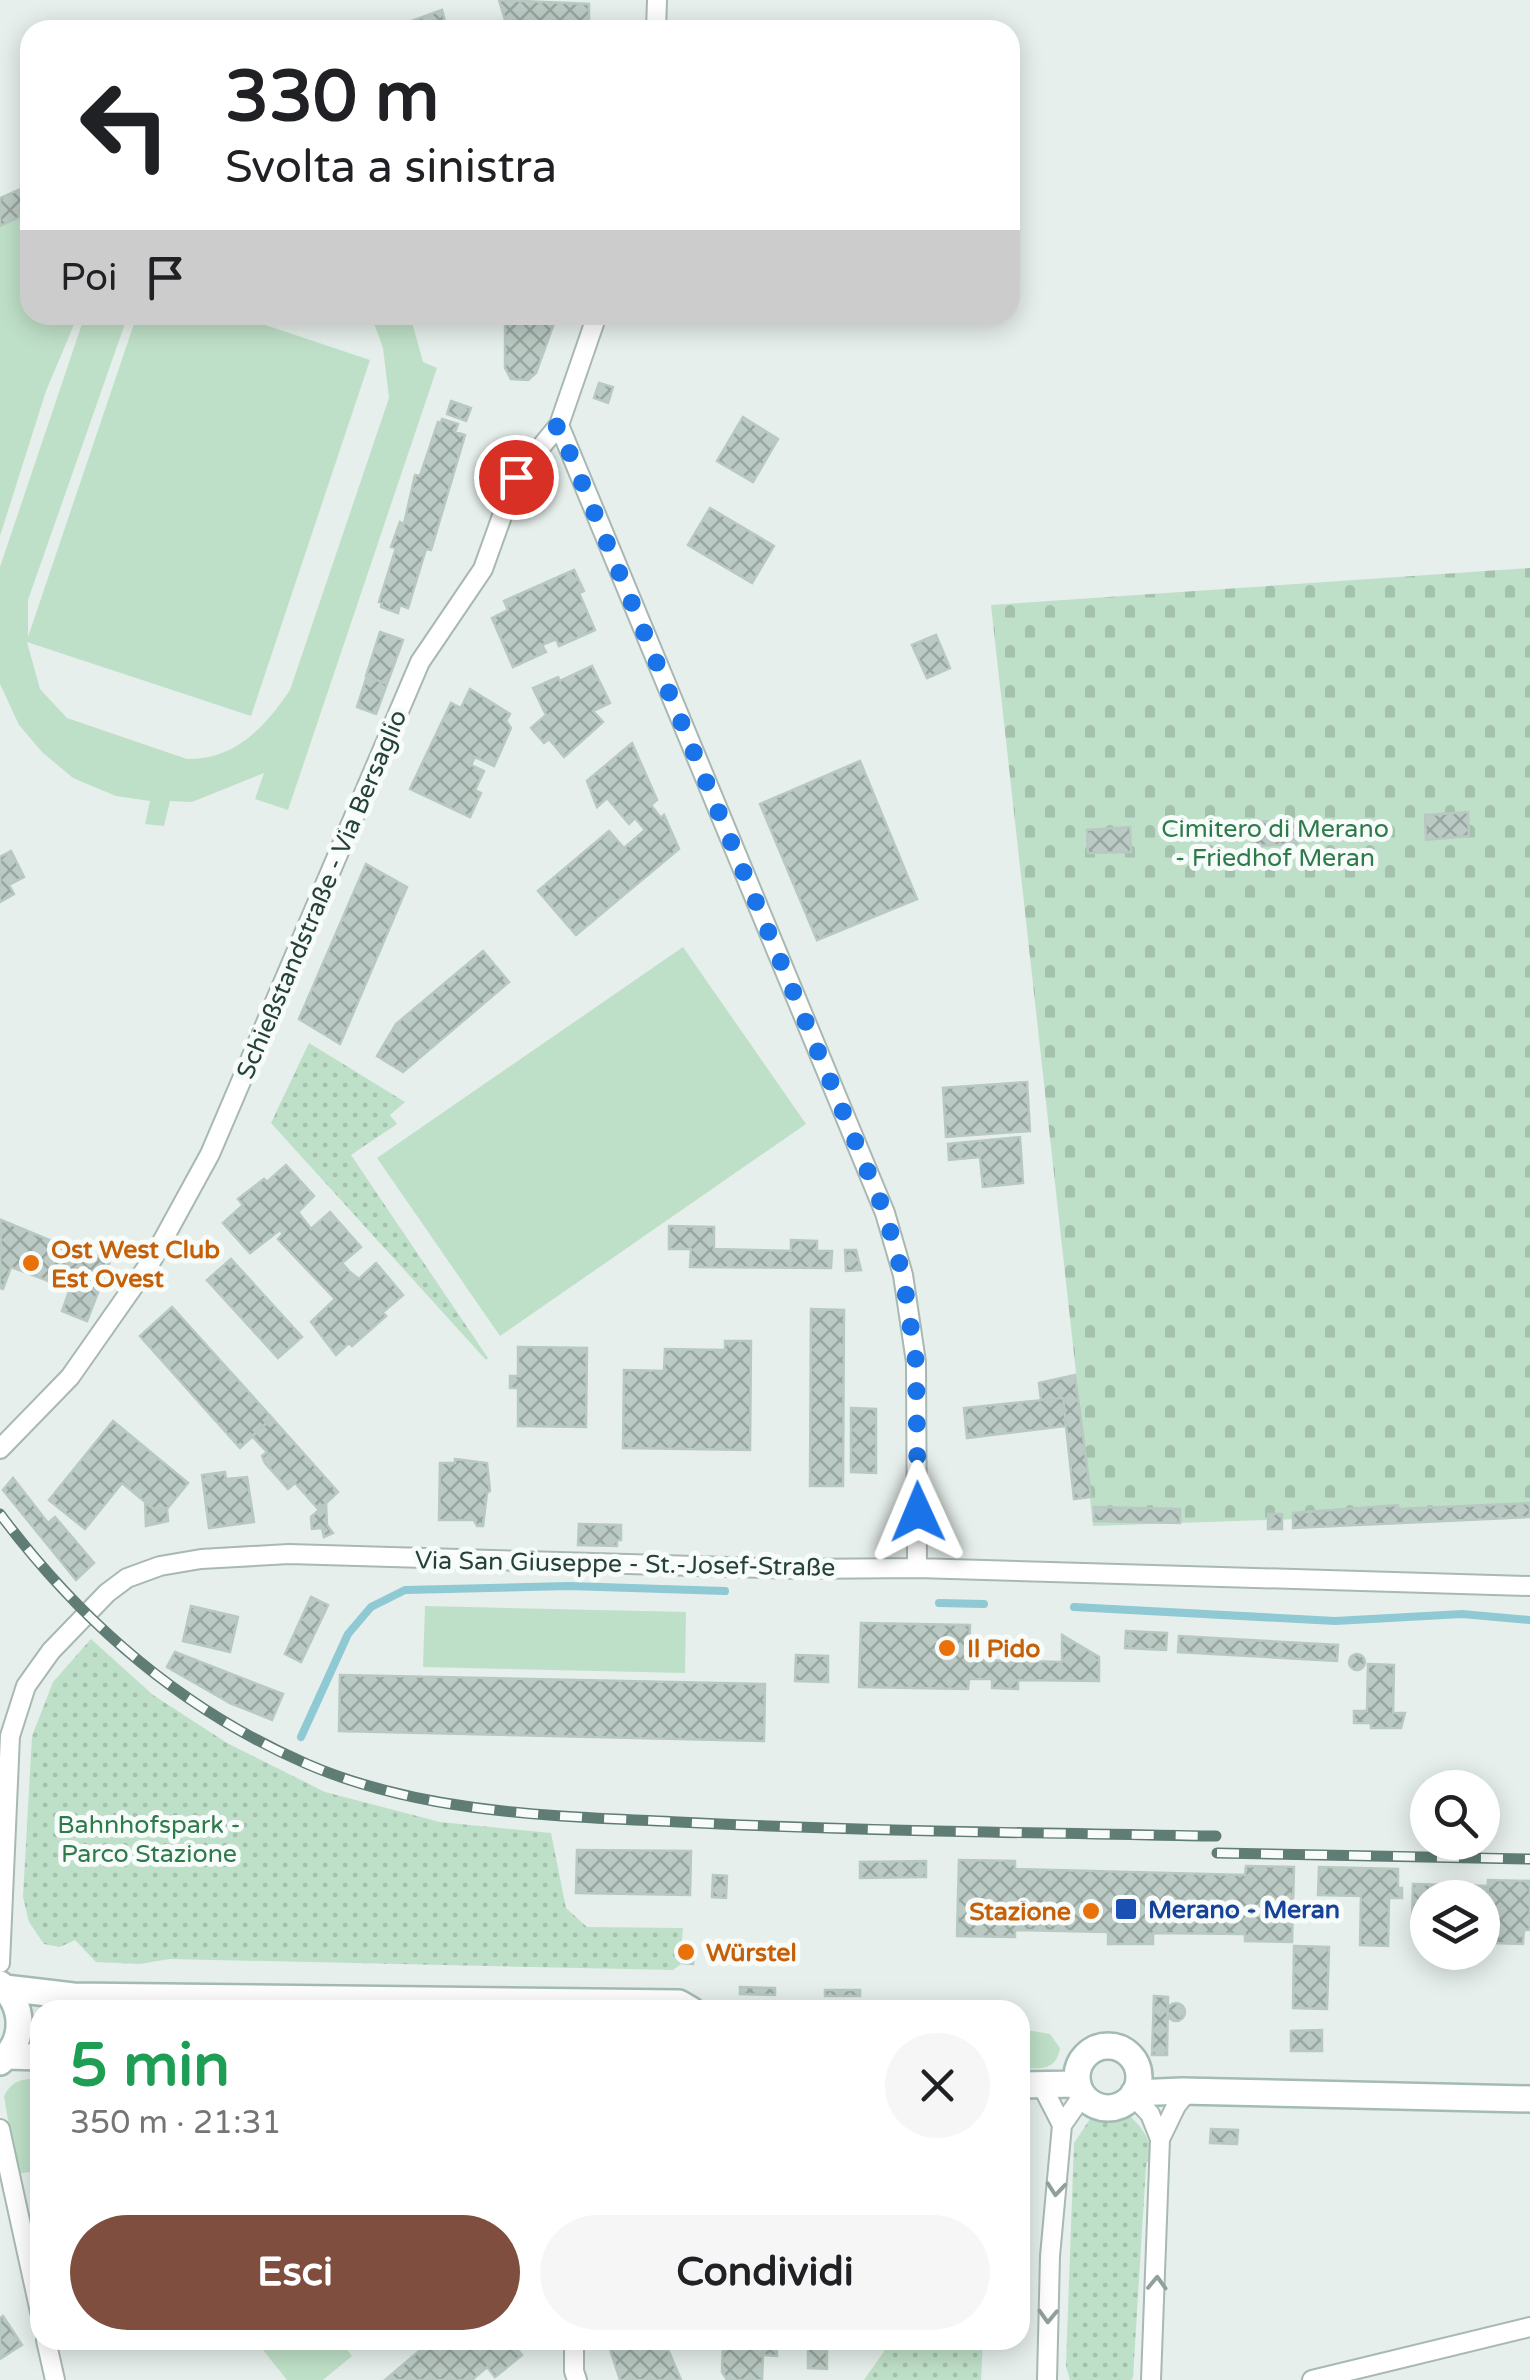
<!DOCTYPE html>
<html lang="it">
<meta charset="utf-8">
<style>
:root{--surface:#fff;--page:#f6f6f6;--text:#202124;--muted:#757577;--accent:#7f4e3f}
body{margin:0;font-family:"Varela Round",sans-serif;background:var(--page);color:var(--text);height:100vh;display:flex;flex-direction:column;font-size:38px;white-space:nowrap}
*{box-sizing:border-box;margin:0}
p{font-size:32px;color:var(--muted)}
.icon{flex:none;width:55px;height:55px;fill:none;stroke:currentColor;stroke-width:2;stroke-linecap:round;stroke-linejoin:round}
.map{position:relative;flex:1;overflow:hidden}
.sheet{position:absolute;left:30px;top:2000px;width:1000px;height:350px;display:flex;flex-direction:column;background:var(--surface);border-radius:30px;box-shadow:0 5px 25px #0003}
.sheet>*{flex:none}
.banner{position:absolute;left:20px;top:20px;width:1000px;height:305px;border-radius:30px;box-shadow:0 5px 25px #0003;background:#fff;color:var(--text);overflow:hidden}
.tools{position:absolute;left:1410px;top:1770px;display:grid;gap:20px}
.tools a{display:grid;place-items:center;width:90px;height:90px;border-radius:50%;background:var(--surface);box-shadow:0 5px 25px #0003;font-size:50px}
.pin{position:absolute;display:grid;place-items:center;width:85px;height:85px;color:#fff;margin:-42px;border:5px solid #fff;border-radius:50%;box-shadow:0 2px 10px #0007}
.me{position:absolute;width:110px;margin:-55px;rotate:359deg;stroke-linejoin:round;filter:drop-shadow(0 0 8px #0008)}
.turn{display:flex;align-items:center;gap:35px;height:210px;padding:0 40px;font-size:45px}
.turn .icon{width:130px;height:130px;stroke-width:2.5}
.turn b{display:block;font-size:70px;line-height:85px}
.then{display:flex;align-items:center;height:95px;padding:0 40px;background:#0003;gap:20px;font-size:38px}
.round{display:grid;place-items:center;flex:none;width:105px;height:105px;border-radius:52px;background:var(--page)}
.summary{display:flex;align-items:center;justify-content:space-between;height:170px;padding:0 40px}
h1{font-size:60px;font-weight:800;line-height:75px;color:#1e9e55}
.cta{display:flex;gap:20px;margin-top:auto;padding:20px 40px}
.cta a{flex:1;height:115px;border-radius:60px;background:var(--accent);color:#fff;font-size:40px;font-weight:800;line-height:115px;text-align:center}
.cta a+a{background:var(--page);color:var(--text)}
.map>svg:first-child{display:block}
.grass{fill:#bfe0c8}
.cemetery{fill:url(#cemetery-stones)}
.park{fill:url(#park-dots)}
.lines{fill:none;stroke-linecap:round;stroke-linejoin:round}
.stream{stroke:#8ec9d4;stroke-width:8}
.building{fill:url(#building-cross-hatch);stroke:#b8c9c2;stroke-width:2.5}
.street-casing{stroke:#a8b8b2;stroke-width:22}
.secondary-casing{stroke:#a4bbb3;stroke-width:30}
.street{stroke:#fff;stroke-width:18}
.secondary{stroke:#fff;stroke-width:25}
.rail-casing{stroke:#5f7d75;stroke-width:11}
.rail{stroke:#f7fbf9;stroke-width:8;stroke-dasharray:22;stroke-linecap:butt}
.oneway{stroke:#92a09c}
.route{stroke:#1a73e8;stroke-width:18;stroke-dasharray:0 32.4}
.food-dot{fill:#e8710a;stroke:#f7fbf9;stroke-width:4}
.transit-dot{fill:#1a4fb4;stroke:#f7fbf9;stroke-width:4}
.labels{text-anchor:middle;stroke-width:10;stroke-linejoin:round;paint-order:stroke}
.park-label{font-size:25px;fill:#2d7a4b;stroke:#f7fbf9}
.street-label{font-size:25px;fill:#24423a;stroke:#f7fbf9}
.food-label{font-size:25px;font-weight:bold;fill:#c56008;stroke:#f7fbf9;text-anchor:start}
.transit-label{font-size:25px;font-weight:bold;fill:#164399;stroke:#f7fbf9;text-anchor:start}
</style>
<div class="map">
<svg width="1530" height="2380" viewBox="0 0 1530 2380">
<defs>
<pattern id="cemetery-stones" width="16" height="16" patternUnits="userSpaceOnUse" patternTransform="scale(2.5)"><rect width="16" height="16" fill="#bfe0c8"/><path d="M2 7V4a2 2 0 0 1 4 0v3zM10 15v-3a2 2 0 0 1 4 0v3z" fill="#a4c1ad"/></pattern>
<pattern id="park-dots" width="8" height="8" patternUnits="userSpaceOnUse" patternTransform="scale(2.5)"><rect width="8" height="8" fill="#bfe0c8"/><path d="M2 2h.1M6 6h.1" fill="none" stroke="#a4c1ad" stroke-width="1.8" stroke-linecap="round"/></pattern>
<pattern id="building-cross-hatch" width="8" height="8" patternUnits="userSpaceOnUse" patternTransform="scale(2.5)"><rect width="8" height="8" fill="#bbcac4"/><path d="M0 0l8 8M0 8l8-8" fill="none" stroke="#98a6a0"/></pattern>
</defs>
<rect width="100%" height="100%" fill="#e6efeb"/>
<path class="grass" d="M 30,185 L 30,315 L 78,315 L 46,391 L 0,536 L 0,198 Z
M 85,315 L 128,315 L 28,600 L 28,637 L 137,315 L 235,315 L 370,360 L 251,716 L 27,642 L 40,689 L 67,718 L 187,759 C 235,760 265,727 290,690 L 389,398 L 383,348 L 371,315 L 410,315 L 423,362 L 437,368 L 288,810 L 255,799 L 264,773 L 192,802 L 170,801 L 164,826 L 145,824 L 150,801 L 116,796 L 73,778 L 42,752 L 19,725 L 0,684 L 0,567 Z
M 683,947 L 806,1124 L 500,1336 L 377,1158 Z
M 425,1606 L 686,1612 L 685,1673 L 423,1667 Z
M 1020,2029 L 1050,2034 L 1060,2048 C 1056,2072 1040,2068 1020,2068 Z
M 40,2078 L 40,2170 L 17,2174 L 4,2096 C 12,2080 23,2079 40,2078 Z
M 255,2340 L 339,2340 L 352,2356 L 323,2380 L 287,2380 Z"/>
<path class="cemetery" d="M 1530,568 L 1530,1511 L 1093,1526 L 991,605 Z"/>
<path class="park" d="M 309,1043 L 405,1102 L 390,1115 L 397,1124 L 351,1155 L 488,1358 L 486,1360 L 271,1123 Z
M 91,1639 L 153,1695 L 227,1743 L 325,1792 L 440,1822 L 551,1833 L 566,1908 L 587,1927 L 683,1928 L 680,1965 L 673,1970 L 170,1959 L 139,1964 L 96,1962 L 75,1940 L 60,1947 L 44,1944 L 29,1922 L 23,1897 L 32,1736 L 53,1682 Z
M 1104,2112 L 1130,2116 C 1144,2129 1152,2142 1152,2161 L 1147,2162 L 1146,2166 L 1133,2377 L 1131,2380 L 1070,2380 L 1066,2366 L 1074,2143 L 1090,2119 Z
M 892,2340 L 983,2340 L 981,2380 L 864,2380 Z"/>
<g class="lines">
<path class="stream" d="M 939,1603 L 984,1604
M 1074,1607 L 1335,1621 L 1462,1614 L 1530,1620
M 301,1737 L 348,1634 L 371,1607 L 405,1590 L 569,1586 L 725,1591"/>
</g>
<path class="building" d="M 499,0 L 589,4 L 589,30 L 508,30 Z
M 442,10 L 446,25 L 434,30 L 387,30 Z
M 30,185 L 30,205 L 19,210 L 22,216 L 0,226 L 0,198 Z
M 505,315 L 557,315 L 536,373 L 528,380 L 511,379 L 505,368 Z
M 599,383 L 613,387 L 608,403 L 594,398 Z
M 451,401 L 471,408 L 466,421 L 447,414 Z
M 743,417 L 778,439 L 753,482 L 717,461 Z
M 442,419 L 458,424 L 455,432 L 465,435 L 431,550 L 426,549 L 408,608 L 400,605 L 398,613 L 381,607 L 382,603 L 379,602 L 396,548 L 391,547 L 400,522 L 404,524 L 415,475 L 420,476 L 438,422 L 441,423 Z
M 710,508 L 774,546 L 752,583 L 688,545 Z
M 574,570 L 584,591 L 579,593 L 595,630 L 559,646 L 556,639 L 542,645 L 546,652 L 513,667 L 492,618 L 508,610 L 504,601 Z
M 380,632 L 403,640 L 387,684 L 366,676 Z
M 936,635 L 950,668 L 927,678 L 912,645 Z
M 592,666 L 610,703 L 593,711 L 603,722 L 564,757 L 549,739 L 544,743 L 531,728 L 546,715 L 533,688 L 558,677 L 560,681 Z
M 367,676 L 387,684 L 376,714 L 357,707 Z
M 470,689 L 510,714 L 506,721 L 511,728 L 494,766 L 475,757 L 471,765 L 484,771 L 475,790 L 481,793 L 470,817 L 410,789 L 451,703 L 461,708 Z
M 632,743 L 657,800 L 651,805 L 661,818 L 664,815 L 679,849 L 576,935 L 538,891 L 609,831 L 624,848 L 645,830 L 635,818 L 629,824 L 607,798 L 597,807 L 587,781 Z
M 860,761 L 917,899 L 817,940 L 760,804 Z
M 1468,812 L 1469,836 L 1426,840 L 1425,815 Z
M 1296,820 L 1297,844 L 1254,846 L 1253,822 Z
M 1130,827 L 1131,852 L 1088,853 L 1087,830 Z
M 11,851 L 24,877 L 9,885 L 14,894 L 0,902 L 0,857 Z
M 366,864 L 407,887 L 340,1044 L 299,1019 Z
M 483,951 L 509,982 L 403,1072 L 377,1056 L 396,1024 Z
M 1027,1082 L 1030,1131 L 946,1137 L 943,1088 Z
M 1020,1137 L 1023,1183 L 983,1187 L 980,1157 L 949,1160 L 948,1144 Z
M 286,1165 L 314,1196 L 298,1212 L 311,1229 L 330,1212 L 361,1247 L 342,1263 L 350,1272 L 359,1279 L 376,1263 L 403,1295 L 383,1312 L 386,1316 L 352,1346 L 349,1343 L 336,1355 L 311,1322 L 335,1299 L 278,1239 L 283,1234 L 280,1230 L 250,1253 L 223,1223 L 243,1205 L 238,1199 L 264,1179 L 267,1182 Z
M 1,1220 L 83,1254 L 85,1251 L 110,1261 L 87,1321 L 62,1311 L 70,1289 L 11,1267 L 3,1289 L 0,1288 Z
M 669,1226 L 714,1227 L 714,1249 L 791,1251 L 791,1240 L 817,1241 L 817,1251 L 832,1251 L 831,1268 L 690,1267 L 691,1249 L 669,1249 Z
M 845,1250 L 856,1250 L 861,1270 L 846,1271 Z
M 231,1259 L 302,1337 L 278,1358 L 207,1280 Z
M 172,1307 L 272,1418 L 240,1448 L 140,1336 Z
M 811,1309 L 844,1310 L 843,1486 L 810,1486 Z
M 725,1341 L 751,1341 L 750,1450 L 623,1448 L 624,1370 L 664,1371 L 665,1349 L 725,1350 Z
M 518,1347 L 587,1348 L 586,1427 L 518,1426 L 518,1388 L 510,1388 L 510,1376 L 518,1376 Z
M 1075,1375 L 1091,1497 L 1074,1499 L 1063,1398 L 1041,1400 L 1039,1383 Z
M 1063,1398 L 1066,1426 L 967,1438 L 964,1408 Z
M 851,1408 L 876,1409 L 876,1473 L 851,1472 Z
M 272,1418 L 338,1492 L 319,1510 L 295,1483 L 288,1489 L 265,1463 L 262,1456 L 267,1452 L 252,1436 Z
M 113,1421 L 188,1483 L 166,1510 L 156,1511 L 122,1483 L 85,1529 L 49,1500 Z
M 455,1459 L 487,1463 L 490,1491 L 487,1493 L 483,1526 L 477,1526 L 474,1520 L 439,1520 L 440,1463 L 455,1463 Z
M 225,1472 L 226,1479 L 247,1477 L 254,1522 L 209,1528 L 202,1475 Z
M 13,1478 L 48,1523 L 55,1517 L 94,1563 L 76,1580 L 3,1490 Z
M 145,1502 L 156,1511 L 167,1508 L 168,1521 L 146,1526 Z
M 1530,1503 L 1530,1517 L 1293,1528 L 1293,1513 L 1398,1505 L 1398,1509 Z
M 326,1504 L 327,1525 L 333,1533 L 324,1537 L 322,1528 L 312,1529 L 311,1517 Z
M 1094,1507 L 1180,1509 L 1180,1523 L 1094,1521 Z
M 1268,1514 L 1282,1514 L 1282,1529 L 1268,1529 Z
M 579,1524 L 621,1525 L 621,1540 L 617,1540 L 617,1546 L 578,1545 Z
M 311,1597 L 328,1605 L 301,1662 L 285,1654 Z
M 191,1606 L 238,1617 L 230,1652 L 183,1641 Z
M 861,1623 L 970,1625 L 969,1660 L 1062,1662 L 1062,1635 L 1099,1657 L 1099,1681 L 1018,1680 L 1018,1689 L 992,1688 L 992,1679 L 969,1679 L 968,1689 L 859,1687 Z
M 1126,1631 L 1167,1633 L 1166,1650 L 1125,1648 Z
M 1179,1636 L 1338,1645 L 1337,1661 L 1178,1652 Z
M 175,1652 L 283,1694 L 272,1720 L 230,1703 L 167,1667 Z
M1349 1662a8 8 0 1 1 16 0a8 8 0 1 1-16 0Z
M 796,1655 L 828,1656 L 828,1682 L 795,1681 Z
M 1368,1664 L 1394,1665 L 1393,1713 L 1405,1713 L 1401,1728 L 1371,1728 L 1371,1723 L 1354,1723 L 1354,1711 L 1367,1711 Z
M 340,1675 L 765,1684 L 764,1741 L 339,1731 Z
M 577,1850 L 691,1851 L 690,1895 L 576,1893 Z
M 959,1860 L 1015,1861 L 1015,1869 L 1245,1875 L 1246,1866 L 1294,1867 L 1292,1942 L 1245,1941 L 1245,1934 L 1153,1933 L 1153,1944 L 1108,1944 L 1108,1932 L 1015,1930 L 1015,1937 L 957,1936 Z
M 926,1861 L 926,1877 L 860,1878 L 860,1862 Z
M 1319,1867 L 1398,1869 L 1398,1888 L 1402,1888 L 1402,1898 L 1389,1898 L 1388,1946 L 1360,1945 L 1361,1896 L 1318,1895 Z
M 713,1875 L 727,1876 L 726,1898 L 712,1897 Z
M 1488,1880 L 1530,1881 L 1530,1930 L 1524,1930 L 1523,1944 L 1493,1943 L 1493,1928 L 1487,1928 Z
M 1413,1884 L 1488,1886 L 1487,1923 L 1482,1923 L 1482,1898 L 1428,1898 L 1428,1923 L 1412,1922 Z
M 1294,1946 L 1329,1947 L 1327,2009 L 1293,2008 Z
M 683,1947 L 694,1948 L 693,1964 L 682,1963 Z
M 740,1987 L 775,1988 L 775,1995 L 740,1994 Z
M 825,1990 L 860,1990 L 860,1996 L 825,1996 Z
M 1154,1996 L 1168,1997 L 1167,2055 L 1152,2055 Z
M1167 2012a9 9 0 1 1 18 0a9 9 0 1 1-18 0Z
M 1322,2030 L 1322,2051 L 1291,2051 L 1291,2031 Z
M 1211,2129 L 1238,2130 L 1237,2144 L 1210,2143 Z
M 3,2316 L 22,2345 L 0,2359 L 0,2318 Z
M 432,2340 L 510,2340 L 522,2355 L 495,2377 L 487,2367 L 472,2380 L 385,2380 Z
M 607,2340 L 664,2340 L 681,2380 L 620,2380 Z
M 723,2340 L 777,2340 L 777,2356 L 763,2355 L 762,2380 L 727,2380 L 722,2372 Z
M 808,2340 L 822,2340 L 822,2345 L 827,2346 L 827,2369 L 808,2368 Z"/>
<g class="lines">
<g class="street-casing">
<path id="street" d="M 656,30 L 657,0
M 559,425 L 885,1213 L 903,1275 L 916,1362 L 917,1568
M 0,1449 L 70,1377 L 152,1260 L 210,1154 L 420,662 L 483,569 L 516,477 L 559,425 L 597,315
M 0,1963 L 10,1736 L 26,1686 L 51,1651 L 107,1593 L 127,1578 L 160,1566 L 201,1559 L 289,1554 L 799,1569 L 917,1568 L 1530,1586
M 1042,2086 L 1062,2125
M 1132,2095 L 1150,2114 L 1160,2139 L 1151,2380
M 0,2129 L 40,2312
M 1160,2139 L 1176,2106 L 1188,2091
M 46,2340 L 55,2380
M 574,2340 L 574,2371 L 577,2380
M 1047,2380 L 1050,2256 L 1062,2125 L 1083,2095
M 1312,2380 L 1530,2327"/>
</g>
<g class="secondary-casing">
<path id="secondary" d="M 0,1984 C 25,2006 26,2041 0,2062
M 5,1988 L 73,1996 L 679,2003 L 691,2010
M1077 2077a31 31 0 1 1 62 0a31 31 0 1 1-62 0Z
M 7,2056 L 40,2057
M 1020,2085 L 1078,2084
M 1134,2093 L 1182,2091 L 1530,2099"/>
</g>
<use href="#street" class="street"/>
<use href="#secondary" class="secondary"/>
<g class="rail-casing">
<path id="rail" d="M 0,1514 C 81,1622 182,1710 307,1764 C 423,1814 555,1816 679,1822 C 858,1831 1037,1833 1216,1836
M 1217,1853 L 1530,1859"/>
</g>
<use href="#rail" class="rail"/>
</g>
<defs><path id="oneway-chevron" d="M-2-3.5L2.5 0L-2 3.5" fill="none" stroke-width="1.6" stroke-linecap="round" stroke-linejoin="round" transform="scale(2.5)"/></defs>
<g class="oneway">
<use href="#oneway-chevron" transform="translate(1056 2189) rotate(95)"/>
<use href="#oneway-chevron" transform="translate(1157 2283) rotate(-88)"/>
<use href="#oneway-chevron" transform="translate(1048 2316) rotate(92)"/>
</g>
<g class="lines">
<path class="route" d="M 516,477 L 558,425 L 885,1213 L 903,1276 L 916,1362 L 918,1512"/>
</g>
<g class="food-dot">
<circle cx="31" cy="1263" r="10"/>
<circle cx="947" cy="1648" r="10"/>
<circle cx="1091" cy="1911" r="10"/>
<circle cx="686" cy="1952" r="10"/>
</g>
<rect class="transit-dot" x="1114" y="1897" width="24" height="24" rx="5"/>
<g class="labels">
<g class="park-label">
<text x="1275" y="837">Cimitero di Merano<tspan x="1275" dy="29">- Friedhof Meran</tspan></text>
<text x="149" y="1833">Bahnhofspark -<tspan x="149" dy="29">Parco Stazione</tspan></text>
</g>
<g class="street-label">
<text transform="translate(321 894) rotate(-67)" y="9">Schießstandstraße - Via Bersaglio</text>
<text transform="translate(625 1563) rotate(1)" y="9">Via San Giuseppe - St.-Josef-Straße</text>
</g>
<g class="food-label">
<text x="51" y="1258">Ost West Club<tspan x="51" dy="29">Est Ovest</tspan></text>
<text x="967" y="1657">Il Pido</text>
<text x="1071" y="1920" text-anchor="end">Stazione</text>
<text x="706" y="1961">Würstel</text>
</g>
<g class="transit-label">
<text x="1148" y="1918">Merano - Meran</text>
</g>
</g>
</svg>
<div class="tools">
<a><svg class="icon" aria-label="search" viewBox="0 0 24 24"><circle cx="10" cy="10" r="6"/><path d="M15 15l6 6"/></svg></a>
<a><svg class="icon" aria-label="layers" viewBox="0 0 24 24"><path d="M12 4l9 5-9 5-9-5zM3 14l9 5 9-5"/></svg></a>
</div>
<div class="pin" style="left:516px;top:477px;background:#d93025"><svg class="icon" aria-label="arrive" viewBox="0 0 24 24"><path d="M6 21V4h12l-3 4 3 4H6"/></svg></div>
<svg class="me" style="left:918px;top:1512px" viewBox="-20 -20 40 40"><path d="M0-17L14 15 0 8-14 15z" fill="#1a73e8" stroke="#fff" stroke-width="4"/></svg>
<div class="banner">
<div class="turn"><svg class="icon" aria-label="left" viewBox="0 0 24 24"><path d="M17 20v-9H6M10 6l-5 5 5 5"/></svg><div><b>330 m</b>Svolta a sinistra</div></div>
<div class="then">Poi<svg class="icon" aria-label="arrive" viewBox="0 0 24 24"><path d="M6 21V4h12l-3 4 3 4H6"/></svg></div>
</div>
<section class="sheet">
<div class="summary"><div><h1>5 min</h1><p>350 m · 21:31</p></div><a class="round"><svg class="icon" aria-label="close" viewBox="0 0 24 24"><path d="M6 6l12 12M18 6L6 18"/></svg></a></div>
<div class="cta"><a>Esci</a><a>Condividi</a></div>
</section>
</div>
